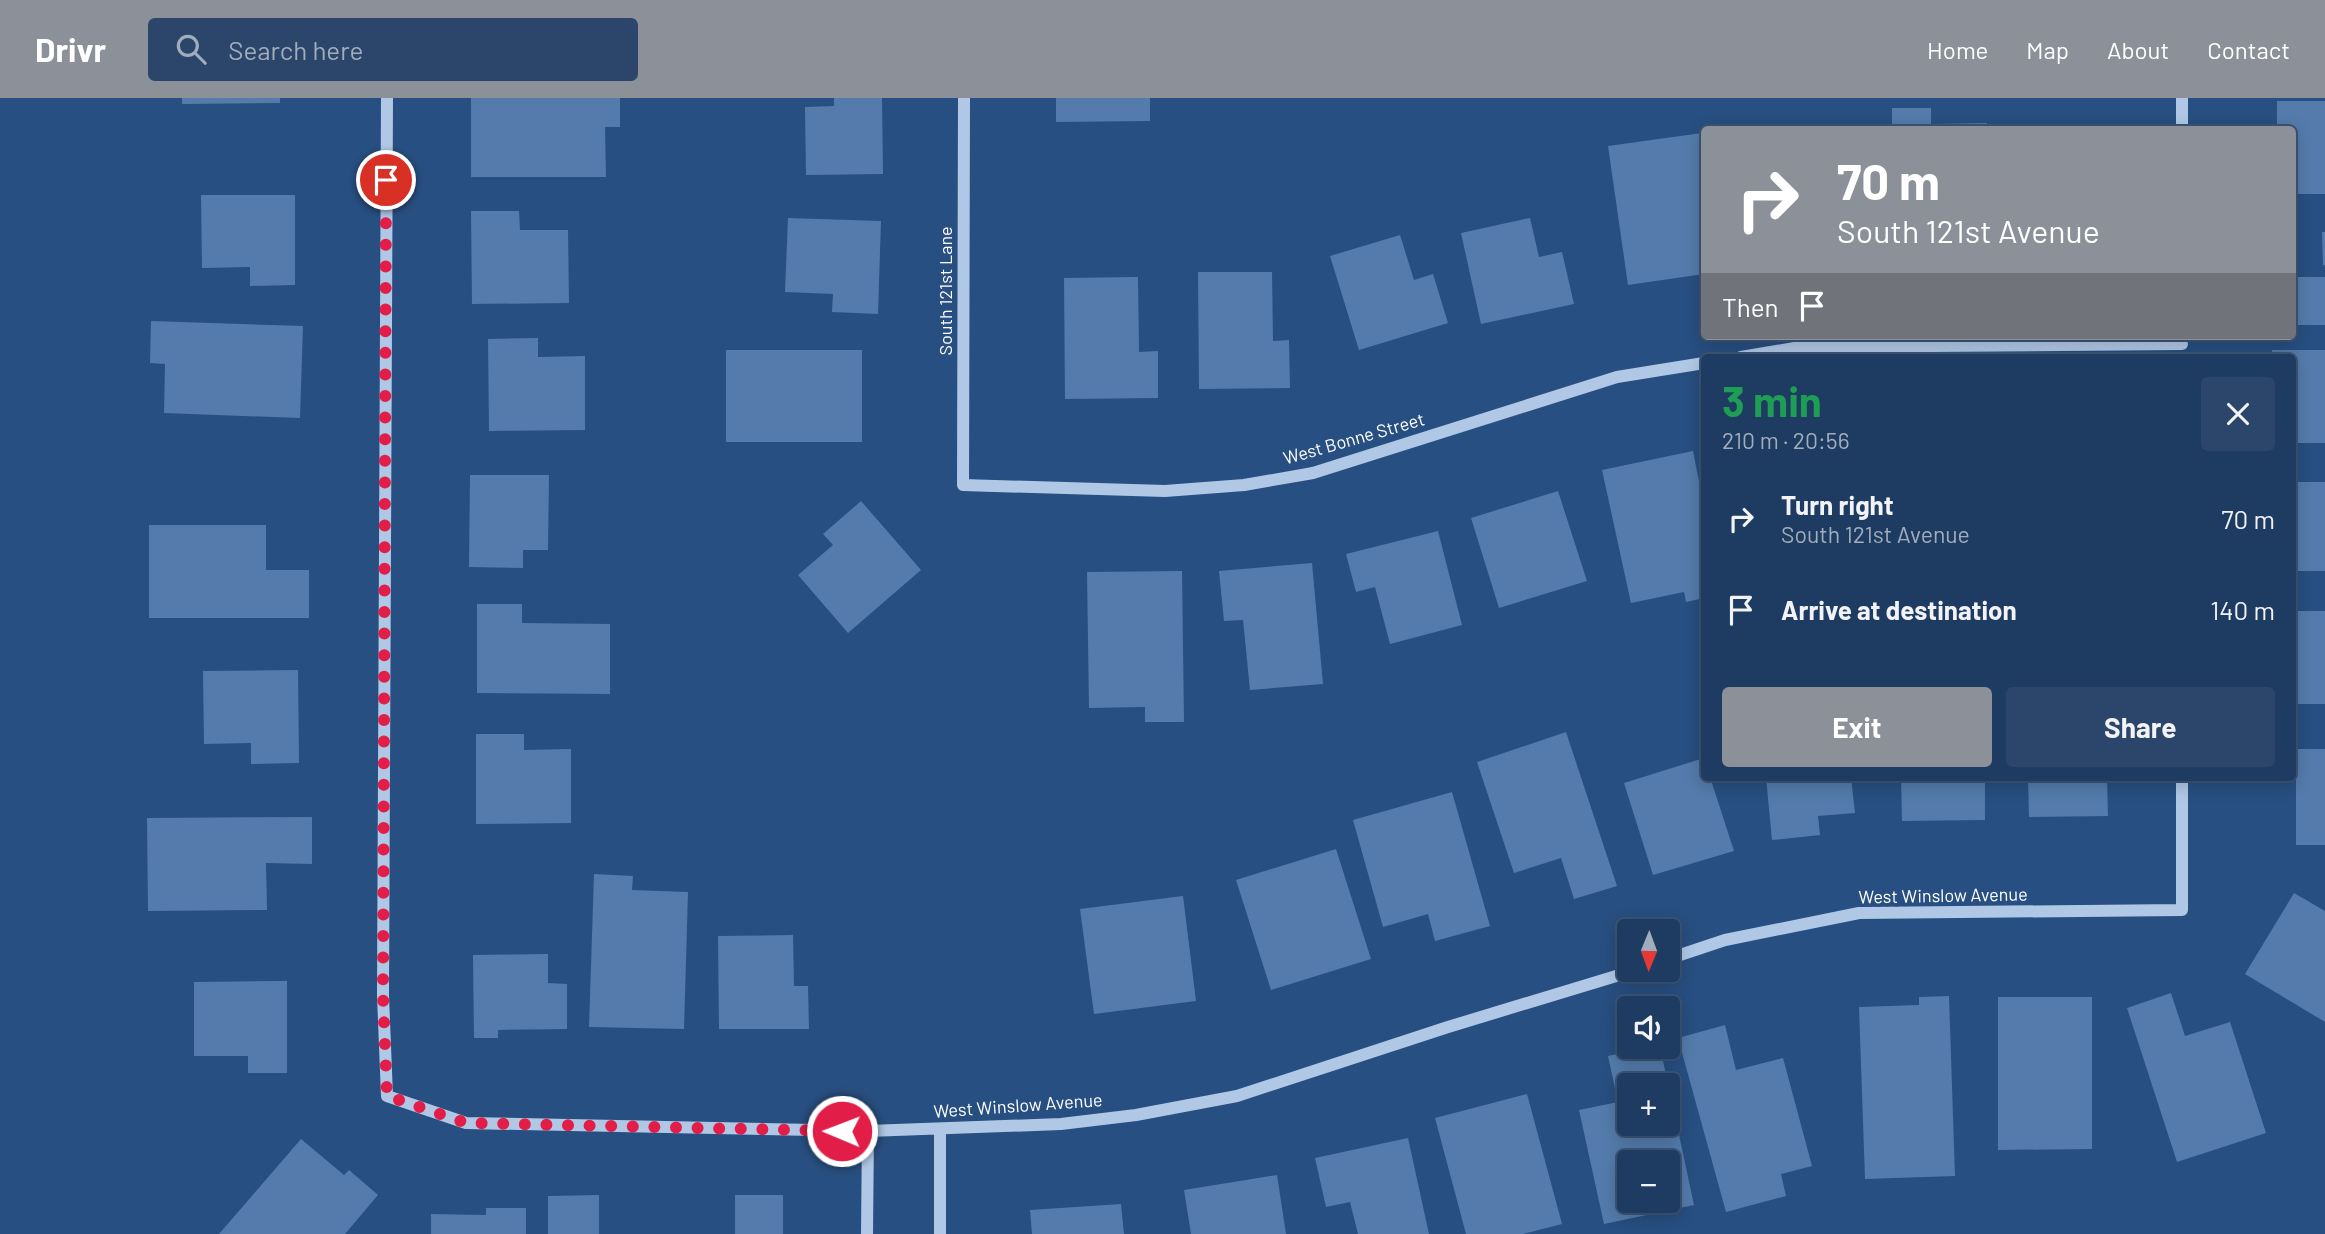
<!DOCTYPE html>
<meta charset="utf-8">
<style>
:root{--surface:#1e3b61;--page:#2b466a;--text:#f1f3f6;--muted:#a1adbd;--line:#3c5576;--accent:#8c9099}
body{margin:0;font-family:Barlow,sans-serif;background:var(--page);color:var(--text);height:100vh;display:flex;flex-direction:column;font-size:26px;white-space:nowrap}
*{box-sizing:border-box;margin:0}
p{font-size:23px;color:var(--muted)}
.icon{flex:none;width:38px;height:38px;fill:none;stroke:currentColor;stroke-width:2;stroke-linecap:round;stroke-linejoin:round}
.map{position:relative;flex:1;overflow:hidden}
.drawer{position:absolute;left:1701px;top:256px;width:595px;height:427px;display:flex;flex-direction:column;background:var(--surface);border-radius:7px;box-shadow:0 4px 18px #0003,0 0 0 2px var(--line)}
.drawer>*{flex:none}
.top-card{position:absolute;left:1701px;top:28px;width:595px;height:214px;border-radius:7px;box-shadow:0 4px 18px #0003,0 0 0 2px var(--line);background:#8c9099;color:#fff;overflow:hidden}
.needle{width:46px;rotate:181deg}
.controls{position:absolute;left:1617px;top:821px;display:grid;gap:14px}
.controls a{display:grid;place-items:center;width:63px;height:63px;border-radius:7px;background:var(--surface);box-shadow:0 4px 18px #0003,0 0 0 2px var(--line);font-size:35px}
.pin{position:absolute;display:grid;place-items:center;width:60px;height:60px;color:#fff;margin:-30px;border:4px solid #fff;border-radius:50%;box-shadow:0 2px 7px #0007}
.me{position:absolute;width:77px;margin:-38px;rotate:271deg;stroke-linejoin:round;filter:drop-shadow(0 0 5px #0008)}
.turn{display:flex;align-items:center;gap:24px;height:147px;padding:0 21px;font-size:32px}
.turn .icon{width:91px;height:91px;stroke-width:2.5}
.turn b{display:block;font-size:49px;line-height:60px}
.then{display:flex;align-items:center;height:66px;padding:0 21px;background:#0003;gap:14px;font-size:26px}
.round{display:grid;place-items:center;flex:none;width:74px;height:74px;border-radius:7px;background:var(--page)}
.head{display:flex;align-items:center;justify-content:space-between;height:119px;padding:0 21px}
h1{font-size:42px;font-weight:700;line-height:52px;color:#1e9e55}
.button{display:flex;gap:14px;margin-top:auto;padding:14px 21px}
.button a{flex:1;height:80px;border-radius:7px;background:var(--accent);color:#fff;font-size:28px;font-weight:700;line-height:80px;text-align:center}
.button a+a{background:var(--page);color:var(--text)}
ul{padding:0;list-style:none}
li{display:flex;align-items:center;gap:21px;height:91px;padding:0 21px}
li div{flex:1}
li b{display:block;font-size:26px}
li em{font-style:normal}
header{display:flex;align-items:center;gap:42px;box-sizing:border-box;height:98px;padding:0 35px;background:var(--accent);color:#fff}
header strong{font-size:33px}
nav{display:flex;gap:38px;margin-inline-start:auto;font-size:24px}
.search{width:490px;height:63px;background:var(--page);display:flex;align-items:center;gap:18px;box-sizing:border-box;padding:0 24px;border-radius:7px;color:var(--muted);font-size:26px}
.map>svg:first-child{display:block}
.building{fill:#547bab;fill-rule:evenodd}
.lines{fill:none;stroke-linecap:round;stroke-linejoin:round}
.minor{stroke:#b0c8e6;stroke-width:12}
.route{stroke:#e11d48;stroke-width:12;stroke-dasharray:0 21.6}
.labels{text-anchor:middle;stroke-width:7;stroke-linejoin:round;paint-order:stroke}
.street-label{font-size:18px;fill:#fff;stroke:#284f81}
</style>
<header>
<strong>Drivr</strong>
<div class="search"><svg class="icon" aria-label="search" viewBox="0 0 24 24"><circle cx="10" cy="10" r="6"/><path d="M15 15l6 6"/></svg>Search here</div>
<nav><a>Home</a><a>Map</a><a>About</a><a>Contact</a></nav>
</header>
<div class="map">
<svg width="2325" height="1136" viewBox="0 0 2325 1136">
<rect width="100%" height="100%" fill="#284f81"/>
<path class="building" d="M 182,0 L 280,0 L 280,5 L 182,6 Z
M 471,0 L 620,0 L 620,29 L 605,29 L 606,79 L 471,79 Z
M 834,0 L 882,0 L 883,76 L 806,77 L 805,9 L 834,8 Z
M 1056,0 L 1150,0 L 1150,23 L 1056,24 Z
M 2277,3 L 2325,3 L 2325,96 L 2292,96 L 2292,32 L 2277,32 Z
M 1892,10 L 1931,10 L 1931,26 L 1987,25 L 1987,32 L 1892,32 Z
M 1702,35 L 1704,50 L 1704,176 L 1628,187 L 1608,48 Z
M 201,97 L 295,97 L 295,187 L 250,188 L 250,169 L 202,170 Z
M 471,113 L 519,113 L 520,132 L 568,132 L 569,205 L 472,206 Z
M 788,120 L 881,123 L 878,216 L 832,214 L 833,196 L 785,194 Z
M 1530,120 L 1539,159 L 1562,154 L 1574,206 L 1481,226 L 1461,135 Z
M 2322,134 L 2325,134 L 2325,167 L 2323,167 Z
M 1400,137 L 1414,182 L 1433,176 L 1448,225 L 1359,252 L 1330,158 Z
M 1198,174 L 1272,174 L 1273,243 L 1289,242 L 1290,290 L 1199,291 Z
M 1138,179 L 1139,254 L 1158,253 L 1158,300 L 1065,301 L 1064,180 Z
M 2292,179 L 2325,179 L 2325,227 L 2292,227 Z
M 151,223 L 303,228 L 300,320 L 164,315 L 165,266 L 150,265 Z
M 538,240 L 538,259 L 585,258 L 585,332 L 489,333 L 488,241 Z
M 726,252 L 862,252 L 862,344 L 726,344 Z
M 2272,252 L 2325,252 L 2325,345 L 2292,345 L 2292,259 L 2272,259 Z
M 1693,353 L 1704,409 L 1704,500 L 1686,504 L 1684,494 L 1631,505 L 1602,372 Z
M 470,377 L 549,377 L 548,452 L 523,452 L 523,470 L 469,469 Z
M 2292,384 L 2325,384 L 2325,473 L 2292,473 Z
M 1558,393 L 1587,483 L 1499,510 L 1471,420 Z
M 861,403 L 921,472 L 848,535 L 798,477 L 833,447 L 823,436 Z
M 149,427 L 266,427 L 266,472 L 309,472 L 309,520 L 149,520 Z
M 1438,433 L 1462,527 L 1390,546 L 1375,489 L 1356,494 L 1346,456 Z
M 1312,465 L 1323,586 L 1250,592 L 1243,522 L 1224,523 L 1219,473 Z
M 1182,473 L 1184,624 L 1145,624 L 1145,609 L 1089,610 L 1087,474 Z
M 477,506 L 522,506 L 522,525 L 610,526 L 610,596 L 477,595 Z
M 2292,513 L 2325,513 L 2325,606 L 2292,606 Z
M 298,572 L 299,665 L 251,666 L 251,645 L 204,646 L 203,573 Z
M 1566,634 L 1617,788 L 1574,801 L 1561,760 L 1514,775 L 1477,664 Z
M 476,636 L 524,636 L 524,652 L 571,651 L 571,725 L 476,726 Z
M 2296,651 L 2325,651 L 2325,747 L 2296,747 Z
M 1704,660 L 1704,679 L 1710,679 L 1734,753 L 1653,777 L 1624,685 Z
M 1766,679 L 1851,679 L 1855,715 L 1818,718 L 1820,737 L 1772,742 Z
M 1901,679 L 1985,679 L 1985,722 L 1902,723 Z
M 2028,679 L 2107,679 L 2108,718 L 2029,719 Z
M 1452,694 L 1490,828 L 1435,843 L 1428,816 L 1383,829 L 1353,722 Z
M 312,719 L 312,766 L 266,765 L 267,812 L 148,813 L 147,720 Z
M 1336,751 L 1371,861 L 1271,892 L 1236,782 Z
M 594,776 L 633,778 L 632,792 L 688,794 L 684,931 L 589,929 Z
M 2294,795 L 2325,813 L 2325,924 L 2245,876 Z
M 1183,798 L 1196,903 L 1094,916 L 1080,811 Z
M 793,837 L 794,888 L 808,888 L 809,931 L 719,931 L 718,838 Z
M 548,856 L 548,885 L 567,886 L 567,931 L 498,932 L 498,940 L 474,940 L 473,857 Z
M 287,883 L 287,975 L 248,975 L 248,958 L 194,958 L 194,884 Z
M 2171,895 L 2185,938 L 2230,924 L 2266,1035 L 2177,1064 L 2127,910 Z
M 1949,898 L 1955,1078 L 1865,1081 L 1859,909 L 1919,907 L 1919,899 Z
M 1998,899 L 2092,899 L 2092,1051 L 1998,1052 Z
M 1725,927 L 1736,972 L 1783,960 L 1812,1068 L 1781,1076 L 1786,1098 L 1726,1114 L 1678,940 Z
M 1653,948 L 1660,948 L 1668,987 L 1629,987 L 1629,1026 L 1668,1026 L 1669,990 L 1694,1107 L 1604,1126 L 1579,1012 L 1618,1004 L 1608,958 ZM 1629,1064 L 1668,1064 L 1668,1102 L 1629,1102 Z
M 1527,996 L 1562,1126 L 1523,1136 L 1466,1136 L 1435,1020 Z
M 1408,1040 L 1429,1136 L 1358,1136 L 1350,1104 L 1326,1109 L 1315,1060 Z
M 301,1041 L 344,1077 L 349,1072 L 378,1097 L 345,1136 L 219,1136 Z
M 1277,1077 L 1286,1136 L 1191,1136 L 1184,1092 Z
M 599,1097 L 599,1136 L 548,1136 L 548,1098 Z
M 735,1097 L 783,1097 L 783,1136 L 735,1136 Z
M 1121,1106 L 1124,1136 L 1032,1136 L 1030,1112 Z
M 486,1110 L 526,1110 L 526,1136 L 431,1136 L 431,1116 L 486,1117 Z"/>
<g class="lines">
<path class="minor" d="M 387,0 L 383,898 L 387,998 L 466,1025 L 868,1033 L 1061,1026 L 1136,1017 L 1237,998 L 1448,929 L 1636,872
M 964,0 L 963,387 L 1165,393 L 1244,387 L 1313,375 L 1617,279 L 1704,265
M 2182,0 L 2182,32
M 1741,259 L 1800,249 L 2182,246
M 1668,861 L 1725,842 L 1859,815 L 2182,812 L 2182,679
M 867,1136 L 868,1033
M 940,1136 L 940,1032"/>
</g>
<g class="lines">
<path class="route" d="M 386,82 L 383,898 L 387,998 L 466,1025 L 842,1033"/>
</g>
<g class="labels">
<g class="street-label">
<text transform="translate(946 193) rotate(-90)" y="6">South 121st Lane</text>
<text transform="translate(1354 341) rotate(-16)" y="6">West Bonne Street</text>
<text transform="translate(1943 798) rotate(-1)" y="6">West Winslow Avenue</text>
<text transform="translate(1018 1008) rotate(-4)" y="6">West Winslow Avenue</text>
</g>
</g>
</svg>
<div class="controls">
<a><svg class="needle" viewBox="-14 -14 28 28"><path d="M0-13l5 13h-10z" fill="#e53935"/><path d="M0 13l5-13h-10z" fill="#a1adbd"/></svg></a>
<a><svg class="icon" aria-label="sound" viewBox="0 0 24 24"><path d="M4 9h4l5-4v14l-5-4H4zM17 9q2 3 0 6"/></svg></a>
<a>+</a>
<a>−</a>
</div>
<div class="pin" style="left:386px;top:82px;background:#d93025"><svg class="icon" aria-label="arrive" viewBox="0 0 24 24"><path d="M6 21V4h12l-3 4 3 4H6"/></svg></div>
<svg class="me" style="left:842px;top:1033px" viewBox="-20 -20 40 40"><circle r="17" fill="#e11d48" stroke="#fff" stroke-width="3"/><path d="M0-11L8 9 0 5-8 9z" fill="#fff"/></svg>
<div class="top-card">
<div class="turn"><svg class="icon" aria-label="right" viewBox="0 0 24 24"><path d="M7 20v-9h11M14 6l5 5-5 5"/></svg><div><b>70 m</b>South 121st Avenue</div></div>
<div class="then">Then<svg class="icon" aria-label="arrive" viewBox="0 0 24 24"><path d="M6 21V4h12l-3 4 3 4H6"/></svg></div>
</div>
<section class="drawer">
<div class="head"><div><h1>3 min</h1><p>210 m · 20:56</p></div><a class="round"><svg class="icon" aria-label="close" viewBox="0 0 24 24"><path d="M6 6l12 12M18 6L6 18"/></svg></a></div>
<ul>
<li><svg class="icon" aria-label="right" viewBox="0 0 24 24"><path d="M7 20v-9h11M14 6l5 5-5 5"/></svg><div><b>Turn right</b><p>South 121st Avenue</p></div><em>70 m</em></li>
<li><svg class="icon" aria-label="arrive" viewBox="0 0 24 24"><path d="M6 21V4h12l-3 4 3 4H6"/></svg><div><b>Arrive at destination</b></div><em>140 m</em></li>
</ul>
<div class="button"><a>Exit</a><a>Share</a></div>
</section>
</div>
